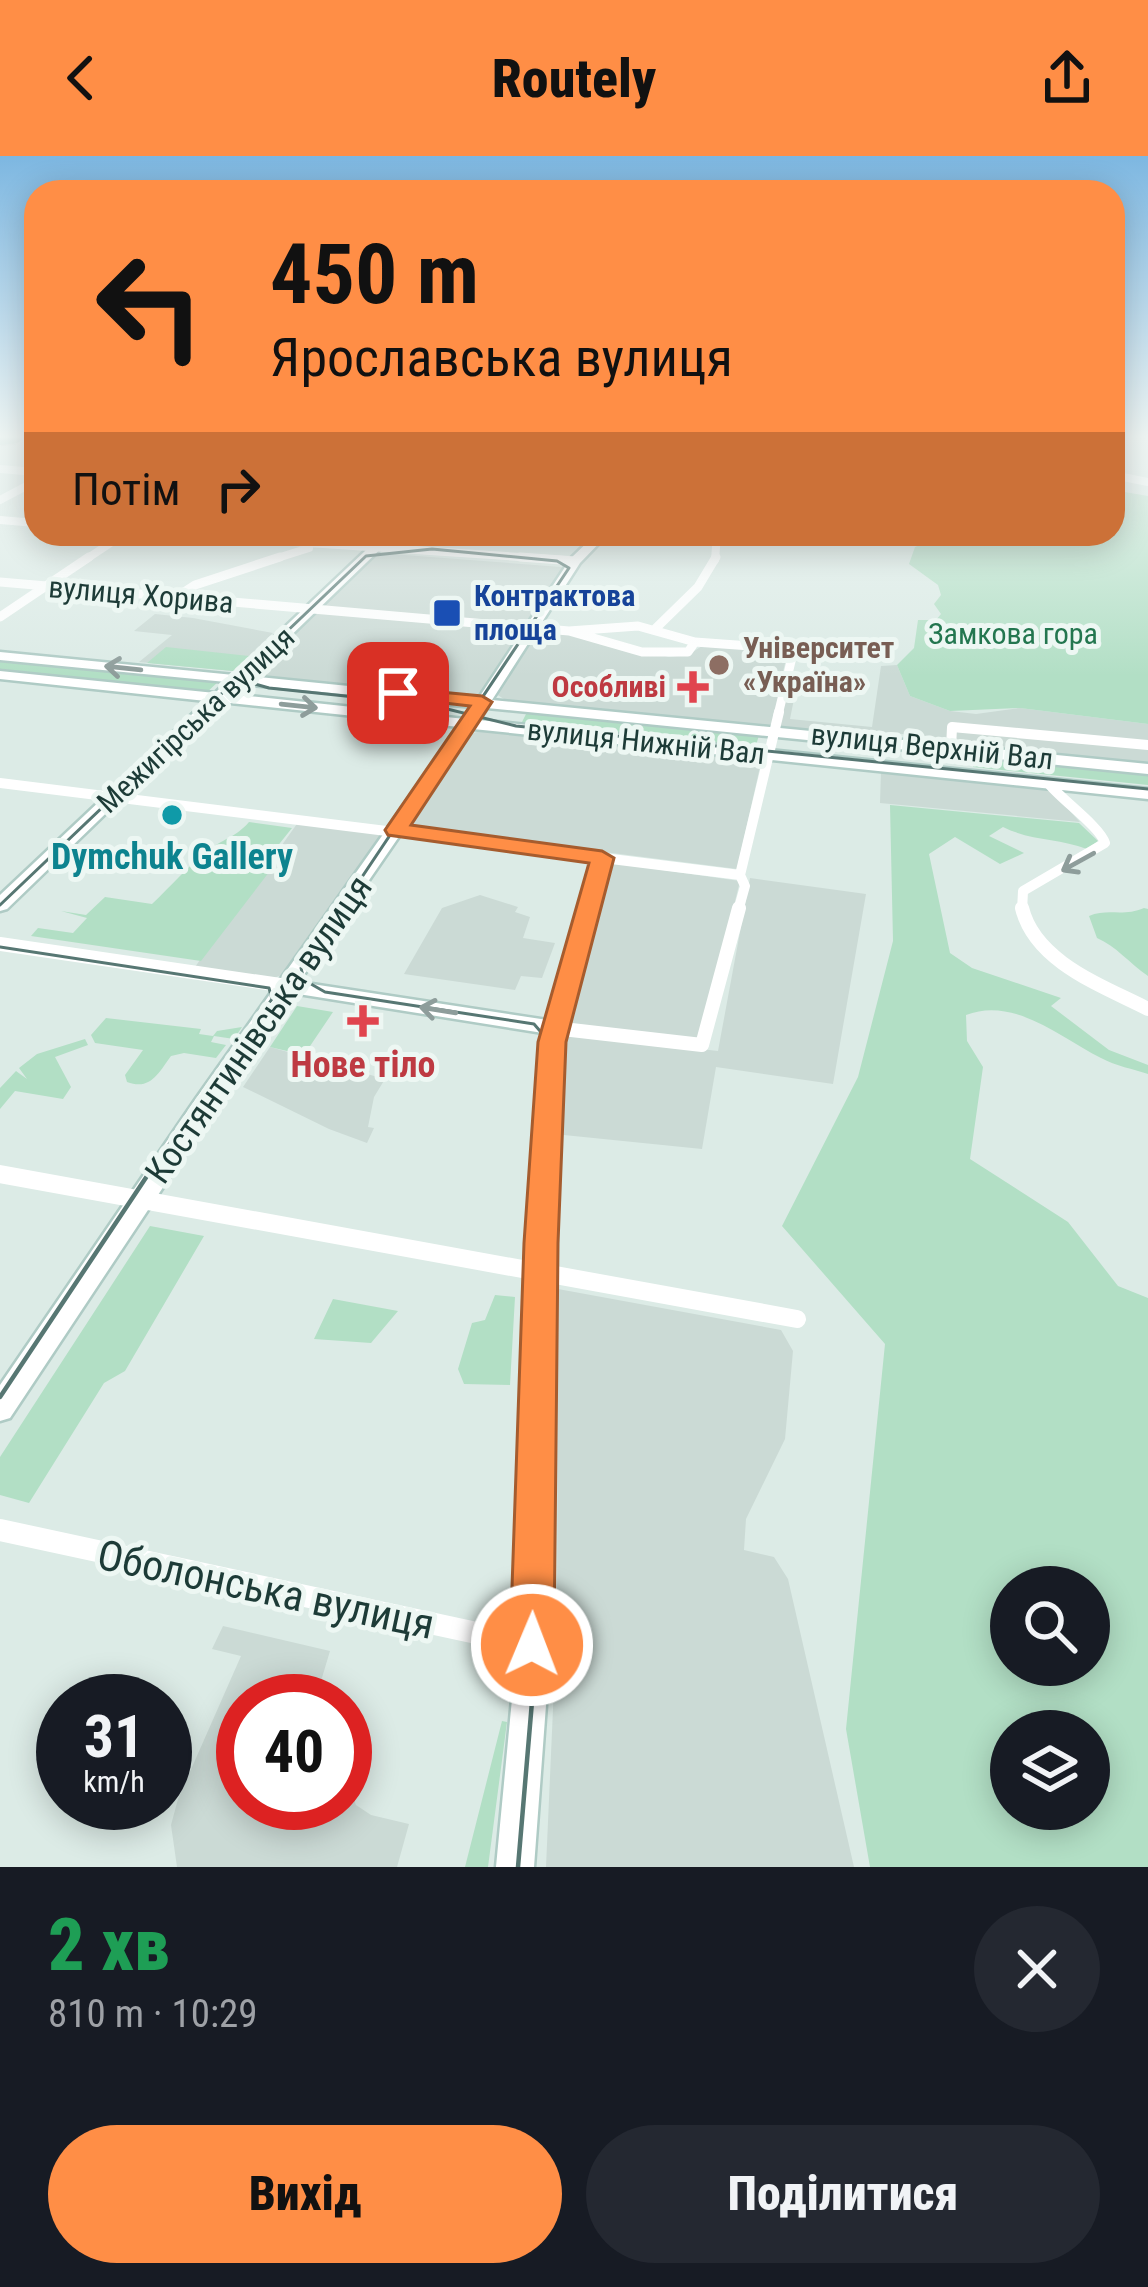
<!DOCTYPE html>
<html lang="uk">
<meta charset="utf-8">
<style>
:root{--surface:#171b24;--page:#242831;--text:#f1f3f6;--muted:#9ea1a6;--accent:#ff8e46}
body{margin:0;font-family:"Roboto Condensed",sans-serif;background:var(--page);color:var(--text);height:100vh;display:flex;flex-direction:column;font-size:45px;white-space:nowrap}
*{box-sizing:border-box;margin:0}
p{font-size:39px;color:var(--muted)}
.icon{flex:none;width:66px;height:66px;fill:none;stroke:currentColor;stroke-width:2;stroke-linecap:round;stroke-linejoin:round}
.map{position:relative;height:1711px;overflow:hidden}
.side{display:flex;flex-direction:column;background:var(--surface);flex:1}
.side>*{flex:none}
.hud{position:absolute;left:24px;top:24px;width:1101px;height:366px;border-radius:36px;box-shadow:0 6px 30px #0003;background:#ff8e46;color:#111;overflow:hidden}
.fabs{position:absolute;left:990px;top:1410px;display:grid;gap:24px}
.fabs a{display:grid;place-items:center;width:120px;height:120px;border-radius:50%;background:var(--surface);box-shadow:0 6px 30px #0003;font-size:60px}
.speed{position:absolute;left:36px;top:1518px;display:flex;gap:24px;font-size:60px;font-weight:700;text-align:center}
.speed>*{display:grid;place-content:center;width:156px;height:156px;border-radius:50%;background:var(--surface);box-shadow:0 6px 30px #0003;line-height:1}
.speed small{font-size:30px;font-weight:400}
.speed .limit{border:18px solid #d22;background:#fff;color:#111}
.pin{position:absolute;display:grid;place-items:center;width:102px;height:102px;color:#fff;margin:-51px;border-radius:24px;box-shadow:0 6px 18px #0006}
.me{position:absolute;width:132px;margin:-66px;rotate:1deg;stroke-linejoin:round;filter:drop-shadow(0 0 9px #0008)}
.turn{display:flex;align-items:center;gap:42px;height:252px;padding:0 48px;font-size:54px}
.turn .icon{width:156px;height:156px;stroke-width:2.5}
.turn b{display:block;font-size:84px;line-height:102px}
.then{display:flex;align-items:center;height:114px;padding:0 48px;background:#0003;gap:24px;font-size:45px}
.round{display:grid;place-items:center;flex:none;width:126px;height:126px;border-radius:63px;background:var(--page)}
.headline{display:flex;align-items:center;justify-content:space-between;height:204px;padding:0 48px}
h1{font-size:72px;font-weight:800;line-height:90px;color:#1e9e55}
.action{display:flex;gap:24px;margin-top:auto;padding:24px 48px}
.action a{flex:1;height:138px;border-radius:72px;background:var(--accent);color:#111;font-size:48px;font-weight:800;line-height:138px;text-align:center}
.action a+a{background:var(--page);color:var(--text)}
header{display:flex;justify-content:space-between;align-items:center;height:156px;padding:0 48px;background:var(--accent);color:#111;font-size:54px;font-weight:800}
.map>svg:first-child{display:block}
.built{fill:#cbdad5}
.green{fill:#b2dfc5;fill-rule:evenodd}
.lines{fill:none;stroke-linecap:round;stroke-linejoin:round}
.secondary-casing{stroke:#afcbc5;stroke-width:5}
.street-far5{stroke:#fff;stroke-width:8}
.street-far4{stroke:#fff;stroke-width:9}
.street-far3{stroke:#fff;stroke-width:10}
.street-far2{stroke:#fff;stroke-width:14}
.street-far1{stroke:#fff;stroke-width:18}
.street{stroke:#fff;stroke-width:22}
.secondary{fill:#fff;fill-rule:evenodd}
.tram-far1{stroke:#577773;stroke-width:3}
.tram{stroke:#577773;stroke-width:4.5}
.primary-bridge-casing{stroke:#c0c8c7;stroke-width:15;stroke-linecap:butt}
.primary-bridge{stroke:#5ca59d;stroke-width:12}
.oneway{stroke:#8e9d9b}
.route{fill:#ff8e46;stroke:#a65c2e;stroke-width:3}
.transit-dot{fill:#1a4fb4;stroke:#edf7f3;stroke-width:4.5}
.education-dot{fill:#8d6e63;stroke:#edf7f3;stroke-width:4.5}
.health-dot{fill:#e0444e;stroke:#edf7f3;stroke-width:4.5}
.culture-dot{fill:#0f9aa8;stroke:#edf7f3;stroke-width:4.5}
.labels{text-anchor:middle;stroke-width:10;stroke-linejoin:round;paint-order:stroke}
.far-street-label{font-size:30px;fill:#1d3b37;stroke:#edf7f3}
.far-transit-label{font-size:30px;font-weight:bold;fill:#164399;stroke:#edf7f3;text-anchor:start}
.far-park-label{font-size:30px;fill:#23764f;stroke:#edf7f3}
.far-education-label{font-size:30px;font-weight:bold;fill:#785e54;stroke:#edf7f3;text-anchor:start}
.far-health-label{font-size:30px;font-weight:bold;fill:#be3a42;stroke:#edf7f3;text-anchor:end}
.culture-label{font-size:36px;font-weight:bold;fill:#0d838f;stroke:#edf7f3}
.street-label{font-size:36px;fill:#1d3b37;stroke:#edf7f3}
.health-label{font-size:36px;font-weight:bold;fill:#be3a42;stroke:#edf7f3}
.near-street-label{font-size:42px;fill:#1d3b37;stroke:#edf7f3}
</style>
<header><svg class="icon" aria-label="back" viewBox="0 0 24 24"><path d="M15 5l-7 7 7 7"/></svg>Routely<svg class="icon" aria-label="share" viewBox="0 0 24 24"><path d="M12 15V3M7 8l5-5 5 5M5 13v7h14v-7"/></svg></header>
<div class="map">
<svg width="1148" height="1711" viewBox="0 0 1148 1711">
<rect width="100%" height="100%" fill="#dcebe6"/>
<path class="built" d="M 378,397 L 561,411 L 566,414 L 476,542 L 249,520 Z
M 155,458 L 193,462 L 273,477 L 233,515 L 139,506 L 172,479 L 134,475 Z
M 534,473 L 580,478 L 669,501 L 688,499 L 702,490 L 788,495 L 777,541 L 794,543 L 790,563 L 872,571 L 881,510 L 897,509 L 910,540 L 950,555 L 976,558 L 1020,552 L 1148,568 L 1148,611 L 950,590 L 948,583 L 884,576 L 882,586 L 507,545 L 493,536 Z
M 485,573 L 762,602 L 737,713 L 409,671 L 471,578 Z
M 881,615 L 1047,630 L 1080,666 L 880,647 Z
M 299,665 L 383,678 L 287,817 L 271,823 L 195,811 Z
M 613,707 L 740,725 L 701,883 L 564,871 L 558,865 L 604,712 Z
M 750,722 L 866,738 L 833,928 L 716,911 L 702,993 L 554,978 L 559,877 L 718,895 Z
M 480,739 L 518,751 L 515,756 L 530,761 L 523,782 L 555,787 L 542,822 L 521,820 L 515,834 L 404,818 L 442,752 Z
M 270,891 L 385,923 L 374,941 L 368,971 L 374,972 L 367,987 L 329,973 L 243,931 Z
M 558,1133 L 781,1174 L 793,1195 L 785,1283 L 746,1363 L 744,1394 L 774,1401 L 788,1423 L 854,1711 L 546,1711 L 557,1463 Z
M 223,1470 L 330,1495 L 315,1545 L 243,1545 L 243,1647 L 345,1647 L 345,1619 L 356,1649 L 371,1659 L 409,1668 L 397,1711 L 177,1711 L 171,1669 L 178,1643 L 241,1500 L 212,1493 Z"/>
<path class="green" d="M 1113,334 L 1148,340 L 1148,568 L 1020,552 L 950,555 L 910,540 L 897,509 L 914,492 L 918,464 L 936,464 L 941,458 L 934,448 L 941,439 L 938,429 L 909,408 L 915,391 L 929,385 L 964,385 L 970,379 L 1113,378 Z
M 166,491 L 249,500 L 233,515 L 147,507 Z
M 0,504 L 219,525 L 206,537 L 0,516 Z
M 527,556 L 759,579 L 755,593 L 521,568 Z
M 973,599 L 1148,618 L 1148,629 L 973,611 Z
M 890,649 L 1079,667 L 1098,685 L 1087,693 C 1058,682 1031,685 1003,671 L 989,680 L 1024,697 L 1000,708 L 955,681 L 929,698 L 950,797 L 972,812 L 1061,842 L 1051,850 L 1109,894 L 1148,909 L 1148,918 C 1133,913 1116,910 1101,902 C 1061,882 1014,840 966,859 L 967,885 L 983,911 L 970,1003 L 1068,1066 L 1118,1130 L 1148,1142 L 1148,1711 L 870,1711 L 846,1573 L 885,1188 L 782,1070 L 858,921 L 893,785 ZM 1011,1431 L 1089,1431 L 1089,1509 L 1011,1509 ZM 1011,1575 L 1089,1575 L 1089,1653 L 1011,1653 Z
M 249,666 L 292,672 L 276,692 L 286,694 L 201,805 L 31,780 L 38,772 L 73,777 L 87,762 L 61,755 L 86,759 L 105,741 L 152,748 C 171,730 189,709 210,693 C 225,682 236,681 249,666 Z
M 1144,752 L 1148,753 L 1148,820 C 1129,807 1116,790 1097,782 L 1089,760 C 1107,752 1124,761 1144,752 Z
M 297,850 L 333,856 L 304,899 L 270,891 Z
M 106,862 L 201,873 L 199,878 L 213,880 L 217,875 L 242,871 L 234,883 L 214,880 L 211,886 L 226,889 L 216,902 L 184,897 L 171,900 C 159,916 151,935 127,926 L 125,919 L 143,894 L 95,887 L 91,879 Z
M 85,883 L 88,889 L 55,901 L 71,931 L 63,943 L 15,935 L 0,953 L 0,932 L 16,915 L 27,923 L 19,912 L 37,898 Z
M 150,1070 L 204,1080 L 125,1215 L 104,1227 L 29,1347 L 0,1339 L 0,1301 Z
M 495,1139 L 515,1141 L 510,1229 L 464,1228 L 458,1213 L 472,1167 L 485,1164 Z
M 333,1143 L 398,1155 L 371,1187 L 314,1183 Z
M 502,1565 L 507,1566 L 488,1711 L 465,1711 Z"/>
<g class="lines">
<g class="secondary-casing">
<path id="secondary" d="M 383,378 L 396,378 L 249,520 L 478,543 L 571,402 L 596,378 L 608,378 L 580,407 L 492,544 L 1148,608 L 1148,618 L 487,552 L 479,564 L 1148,633 L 1148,643 L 473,573 L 299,826 L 554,865 L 565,872 L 554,1087 L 548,1522 L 534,1711 L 496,1711 L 514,1522 L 528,1087 L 543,877 L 292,837 L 10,1262 L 0,1265 L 0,1229 L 195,944 L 459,571 L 221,546 L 7,753 L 0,755 L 0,739 L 206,545 L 0,523 L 0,515 L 215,537 L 226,526 L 0,504 L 0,496 L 234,519 ZM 241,528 L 473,551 L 465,563 L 230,538 Z"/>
</g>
<path class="street-far5" d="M 0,313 L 36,316
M 1113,319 L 1148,326
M 0,344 L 36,325
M 0,364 L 36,367
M 173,378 L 565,404
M 849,378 L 932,384
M 85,404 L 124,378
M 271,404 L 309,392
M 715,404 L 717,378"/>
<path class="street-far4" d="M 520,401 L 575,405
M 0,426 L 569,475
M 175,442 L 195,429 L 280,401
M 0,461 L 89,401
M 638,470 L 695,486 L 688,496 L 642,496 L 569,475 Z
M 655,473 L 698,431 L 716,401
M 695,486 L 886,500
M 778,559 L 794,493"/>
<path class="street-far3" d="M 951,593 L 952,571 L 1148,589
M 0,627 L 740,719
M 587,755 L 602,702
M 738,755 L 745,730 L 740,719 L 779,556
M 1022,755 L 1023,735 L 1105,687 C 1100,671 1062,644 1049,628"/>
<path class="street-far2" d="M 588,752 L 554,872 L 702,889 L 739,752
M 1022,752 C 1035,806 1103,830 1148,853
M 0,788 L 287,830"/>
<path class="street-far1" d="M 0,1018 L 797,1163"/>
<path class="street" d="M 0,1374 L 532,1489"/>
<use href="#secondary" class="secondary"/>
<path class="tram-far1" d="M 245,517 L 255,528 L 269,532 L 431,549 L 516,570 L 1148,633
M 0,749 L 366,400 L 432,393 L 557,405 L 569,412 L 301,812 L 304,824 L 325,836 L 534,868 L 552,889 L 549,1002
M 0,791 L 269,832 L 272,843 L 159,1002"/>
<path class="tram" d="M 0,1241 L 161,999
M 518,1711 L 534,1522 L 549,999"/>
<g class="primary-bridge-casing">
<path id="primary-bridge" d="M 0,283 L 16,281"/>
</g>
<use href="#primary-bridge" class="primary-bridge"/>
</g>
<defs><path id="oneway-shaft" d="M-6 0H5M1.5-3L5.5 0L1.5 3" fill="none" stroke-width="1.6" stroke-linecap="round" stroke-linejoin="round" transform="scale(3)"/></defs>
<g class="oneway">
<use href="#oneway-shaft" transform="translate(123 512) rotate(-174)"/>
<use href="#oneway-shaft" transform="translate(299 550) rotate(6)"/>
<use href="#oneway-shaft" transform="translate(1078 706) rotate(151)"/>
<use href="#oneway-shaft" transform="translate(438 854) rotate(-171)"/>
</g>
<linearGradient id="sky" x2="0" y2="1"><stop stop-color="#7db7e1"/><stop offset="0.54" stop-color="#eff6f4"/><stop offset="1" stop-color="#eff6f4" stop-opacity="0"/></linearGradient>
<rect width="1148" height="520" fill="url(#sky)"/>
<path class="route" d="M 398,532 L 482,540 L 492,546 L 411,669 L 602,695 L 614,702 L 566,886 L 558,1087 L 554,1489 L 547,1504 L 532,1510 L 516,1504 L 510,1489 L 524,1087 L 538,886 L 589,707 L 388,679 L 385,674 L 470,550 L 392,541 L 389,537 Z"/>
<rect class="transit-dot" x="432" y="442" width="30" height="30" rx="6"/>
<circle class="education-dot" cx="719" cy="509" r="12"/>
<g class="health-dot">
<path d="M687 513h12v12h12v12h-12v12h-12v-12h-12v-12h12z"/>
<path d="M357 847h12v12h12v12h-12v12h-12v-12h-12v-12h12z"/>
</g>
<circle class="culture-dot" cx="172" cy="659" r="12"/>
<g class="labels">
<g class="far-street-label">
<text transform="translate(141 439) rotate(5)" y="10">вулиця Хорива</text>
<text transform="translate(196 564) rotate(-43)" y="10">Межигірська вулиця</text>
<text transform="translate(646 586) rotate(6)" y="10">вулиця Нижній Вал</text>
<text transform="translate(932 591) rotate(6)" y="10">вулиця Верхній Вал</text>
</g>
<g class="far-transit-label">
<text x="474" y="450">Контрактова<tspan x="474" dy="34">площа</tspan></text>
</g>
<g class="far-park-label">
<text x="1013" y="488">Замкова гора</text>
</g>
<g class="far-education-label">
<text x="743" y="502">Університет<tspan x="743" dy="34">«Україна»</tspan></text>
</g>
<g class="far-health-label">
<text x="666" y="541">Особливі</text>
</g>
<g class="culture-label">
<text x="172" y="713">Dymchuk Gallery</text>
</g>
<g class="street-label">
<text transform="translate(258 873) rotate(-55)" y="13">Костянтинівська вулиця</text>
</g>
<g class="health-label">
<text x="363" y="921">Нове тіло</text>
</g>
<g class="near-street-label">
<text transform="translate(266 1433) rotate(12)" y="15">Оболонська вулиця</text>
</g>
</g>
</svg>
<div class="fabs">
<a><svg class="icon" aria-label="search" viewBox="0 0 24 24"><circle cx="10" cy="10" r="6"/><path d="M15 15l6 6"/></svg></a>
<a><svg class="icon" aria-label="layers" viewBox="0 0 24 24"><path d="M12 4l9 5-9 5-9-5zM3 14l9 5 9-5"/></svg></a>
</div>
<div class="speed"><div>31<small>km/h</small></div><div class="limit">40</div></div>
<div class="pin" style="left:398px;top:537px;background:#d93025"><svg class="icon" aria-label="arrive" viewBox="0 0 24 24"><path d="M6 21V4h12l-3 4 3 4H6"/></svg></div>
<svg class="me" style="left:532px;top:1489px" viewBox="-20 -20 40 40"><circle r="17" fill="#ff8e46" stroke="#fff" stroke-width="3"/><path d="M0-11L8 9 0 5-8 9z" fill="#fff"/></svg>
<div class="hud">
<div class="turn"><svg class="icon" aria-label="left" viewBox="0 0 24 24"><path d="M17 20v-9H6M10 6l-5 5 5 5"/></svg><div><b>450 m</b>Ярославська вулиця</div></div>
<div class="then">Потім<svg class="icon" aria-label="right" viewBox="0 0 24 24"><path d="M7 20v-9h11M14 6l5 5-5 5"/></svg></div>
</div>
</div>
<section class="side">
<div class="headline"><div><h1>2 хв</h1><p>810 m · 10:29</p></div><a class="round"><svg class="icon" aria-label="close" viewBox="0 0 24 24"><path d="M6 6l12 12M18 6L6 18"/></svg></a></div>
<div class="action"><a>Вихід</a><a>Поділитися</a></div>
</section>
